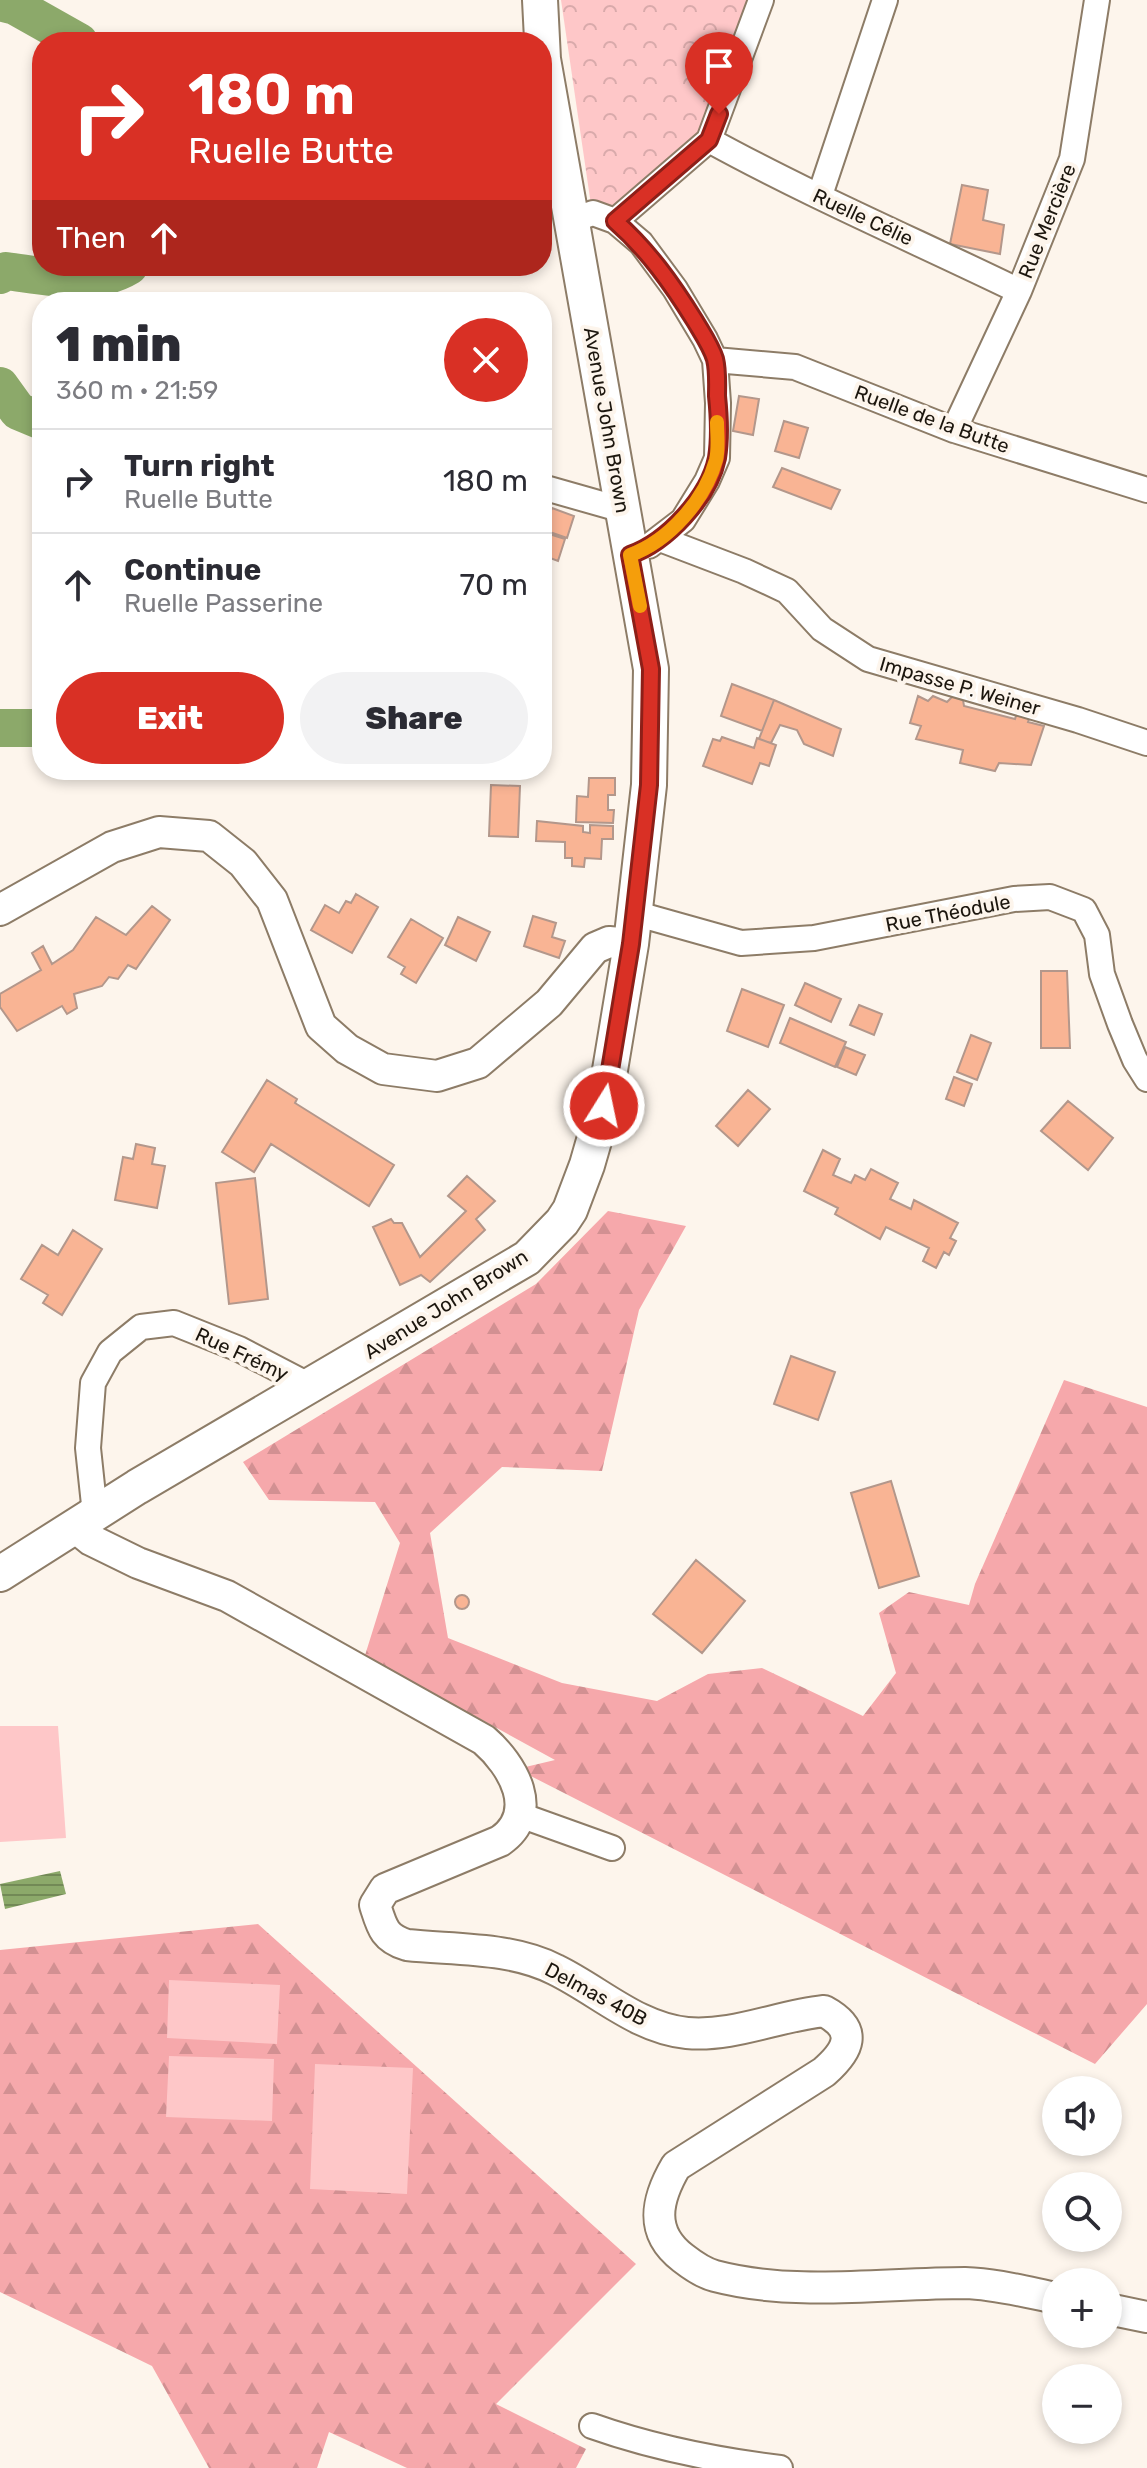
<!DOCTYPE html>
<meta charset="utf-8">
<style>
:root{--surface:#fff;--page:#f2f2f3;--text:#2b2b33;--muted:#7c7c81;--line:#e1e1e2;--accent:#d93025}
body{margin:0;font-family:Rubik,sans-serif;background:var(--page);color:var(--text);height:100vh;display:flex;flex-direction:column;font-size:30px;white-space:nowrap}
*{box-sizing:border-box;margin:0}
p{font-size:26px;color:var(--muted)}
.icon{flex:none;width:44px;height:44px;fill:none;stroke:currentColor;stroke-width:2;stroke-linecap:round;stroke-linejoin:round}
.map{position:relative;flex:1;overflow:hidden}
.panel{position:absolute;left:32px;top:292px;width:520px;height:488px;display:flex;flex-direction:column;background:var(--surface);border-radius:32px;box-shadow:0 4px 12px #0003}
.panel>*{flex:none}
.top-card{position:absolute;left:32px;top:32px;width:520px;height:244px;border-radius:32px;box-shadow:0 4px 12px #0003;background:#d93025;color:#fff;overflow:hidden}
.fabs{position:absolute;left:1042px;top:2076px;display:grid;gap:16px}
.fabs a{display:grid;place-items:center;width:80px;height:80px;border-radius:50%;background:var(--surface);box-shadow:0 4px 12px #0003;font-size:40px}
.pin{position:absolute;display:grid;place-items:center;width:68px;height:68px;color:#fff;margin:-82px -34px;border-radius:50% 50% 50% 0;rotate:-45deg;box-shadow:0 0 8px #0007}
.pin .icon{rotate:45deg}
.me{position:absolute;width:88px;margin:-44px;rotate:10deg;stroke-linejoin:round;filter:drop-shadow(0 0 6px #0008)}
.turn{display:flex;align-items:center;gap:28px;height:168px;padding:0 24px;font-size:36px}
.turn .icon{width:104px;height:104px;stroke-width:2.5}
.turn b{display:block;font-size:56px;line-height:68px}
.then{display:flex;align-items:center;height:76px;padding:0 24px;background:#0003;gap:16px;font-size:30px}
.round{display:grid;place-items:center;flex:none;width:84px;height:84px;border-radius:42px;background:var(--page)}
.headline{display:flex;align-items:center;justify-content:space-between;height:136px;padding:0 24px}
h1{font-size:48px;font-weight:800;line-height:60px}
.action{display:flex;gap:16px;margin-top:auto;padding:16px 24px}
.action a{flex:1;height:92px;border-radius:48px;background:var(--accent);color:#fff;font-size:32px;font-weight:800;line-height:92px;text-align:center}
.action a+a{background:var(--page);color:var(--text)}
ul{padding:0;list-style:none}
li{display:flex;align-items:center;gap:24px;height:104px;padding:0 24px;border-top:2px solid var(--line)}
li div{flex:1}
li b{display:block;font-size:30px}
li em{font-style:normal}
.map>svg:first-child{display:block}
.forest{fill:url(#forest-firs)}
.park{fill:url(#park-crowns)}
.pitch{fill:#fec7c8}
.water{fill:url(#water-rules)}
.lines{fill:none;stroke-linecap:round;stroke-linejoin:round}
.river{stroke:#8ca96a;stroke-width:38}
.building{fill:#f9b494;stroke:#b3978b;stroke-width:2}
.minor-casing{stroke:#8d7c67;stroke-width:28}
.tertiary-casing{stroke:#8d7c67;stroke-width:34}
.secondary-casing{stroke:#8d7c67;stroke-width:38}
.minor{stroke:#fff;stroke-width:24}
.tertiary{stroke:#fff;stroke-width:30}
.secondary{stroke:#fff;stroke-width:34}
.route-casing{stroke:#8d1f18;stroke-width:20}
.route{stroke:#d93025;stroke-width:14}
.slow{stroke:#f59e0b;stroke-width:14}
.labels{text-anchor:middle;stroke-width:8;stroke-linejoin:round;paint-order:stroke}
.street-label{font-size:20px;fill:#1c160e;stroke:#fdf5ec}
</style>
<div class="map">
<svg width="1147" height="2468" viewBox="0 0 1147 2468">
<defs>
<pattern id="forest-firs" width="22" height="20" patternUnits="userSpaceOnUse" patternTransform="scale(2)"><rect width="22" height="20" fill="#f6a8ab"/><path d="M5 1l3.5 6h-7zM16 11l3.5 6h-7z" fill="#d29092"/></pattern>
<pattern id="park-crowns" width="20" height="18" patternUnits="userSpaceOnUse" patternTransform="scale(2)"><rect width="20" height="18" fill="#fec7c8"/><path d="M2 6a3 3 0 1 1 6 0M12 15a3 3 0 1 1 6 0" fill="none" stroke="#d9aaab"/></pattern>
<pattern id="water-rules" width="6" height="5" patternUnits="userSpaceOnUse" patternTransform="scale(2)"><rect width="6" height="5" fill="#8ca96a"/><path d="M0 2.5h6" fill="none" stroke="#728956"/></pattern>
</defs>
<rect width="100%" height="100%" fill="#fdf5ec"/>
<path class="forest" d="M 608,1211 L 686,1226 L 639,1310 L 602,1471 L 502,1467 L 430,1533 L 448,1638 L 562,1683 L 657,1701 L 708,1674 L 762,1668 L 863,1716 L 896,1673 L 879,1613 L 909,1592 L 969,1605 L 975,1584 L 1064,1380 L 1147,1407 L 1147,2004 L 1095,2064 L 517,1769 L 555,1760 L 475,1716 L 362,1665 L 400,1543 L 375,1502 L 269,1500 L 243,1462 L 536,1284 Z
M 258,1924 L 636,2264 L 496,2404 L 586,2449 L 576,2468 L 407,2468 L 329,2432 L 317,2468 L 209,2468 L 152,2366 L 0,2292 L 0,1950 Z"/>
<path class="park" d="M 561,0 L 760,0 L 709,140 L 630,214 L 591,205 Z"/>
<path class="pitch" d="M 0,1726 L 58,1726 L 66,1838 L 0,1842 Z
M 169,1980 L 280,1985 L 277,2044 L 167,2038 Z
M 169,2056 L 274,2059 L 272,2121 L 166,2117 Z
M 315,2064 L 413,2068 L 407,2194 L 310,2189 Z"/>
<path class="water" d="M 60,1871 L 66,1894 L 5,1909 L 0,1884 Z"/>
<g class="lines">
<path class="river" d="M 0,2 L 15,6 L 79,42
M 0,275 L 6,271 C 45,276 93,288 129,266
M 0,386 L 18,411 L 42,421
M 0,728 L 42,728"/>
</g>
<path class="building" d="M 962,185 L 988,190 L 983,220 L 1004,225 L 1000,254 L 950,244 Z
M 739,396 L 759,399 L 753,435 L 733,431 Z
M 784,421 L 808,428 L 799,458 L 775,451 Z
M 782,468 L 840,490 L 831,509 L 773,487 Z
M 552,508 L 574,516 L 567,538 L 544,530 Z
M 543,532 L 565,539 L 558,561 L 542,555 Z
M 732,684 L 774,700 L 762,731 L 721,716 Z
M 918,696 L 928,701 L 933,696 L 947,702 L 953,696 L 963,700 L 964,706 L 1015,719 L 1017,713 L 1029,719 L 1028,722 L 1044,726 L 1031,765 L 999,763 L 995,771 L 960,763 L 963,750 L 916,739 L 921,726 L 910,723 Z
M 774,700 L 841,729 L 833,756 L 804,744 L 797,730 L 780,725 L 771,743 L 759,739 Z
M 722,737 L 754,748 L 757,738 L 776,745 L 769,766 L 760,763 L 752,784 L 703,766 L 713,739 L 720,741 Z
M 383,770 L 464,770 L 464,777 Z
M 589,778 L 615,778 L 615,795 L 608,795 L 608,810 L 614,810 L 613,823 L 576,822 L 577,796 L 588,797 Z
M 491,785 L 520,786 L 518,837 L 489,836 Z
M 537,821 L 583,826 L 583,832 L 590,833 L 590,825 L 613,826 L 613,839 L 602,839 L 601,859 L 585,858 L 584,867 L 572,866 L 572,858 L 565,858 L 565,842 L 536,841 Z
M 356,894 L 378,907 L 352,953 L 311,930 L 325,905 L 339,913 L 346,901 L 351,903 Z
M 152,906 L 170,920 L 136,969 L 128,965 L 118,979 L 109,977 L 102,986 L 74,994 L 77,1008 L 67,1014 L 62,1006 L 17,1031 L 0,1007 L 0,994 L 41,970 L 32,953 L 43,946 L 52,964 L 73,950 L 96,917 L 126,935 Z
M 533,916 L 556,923 L 552,937 L 565,941 L 559,958 L 524,946 Z
M 458,917 L 490,932 L 476,961 L 445,945 Z
M 411,919 L 443,938 L 416,983 L 401,974 L 405,967 L 388,957 Z
M 1041,971 L 1067,971 L 1070,1048 L 1041,1048 Z
M 805,983 L 841,999 L 831,1022 L 795,1005 Z
M 742,989 L 784,1005 L 768,1047 L 727,1031 Z
M 859,1005 L 882,1014 L 874,1035 L 850,1025 Z
M 790,1018 L 846,1042 L 835,1067 L 780,1043 Z
M 971,1035 L 991,1043 L 977,1080 L 957,1072 Z
M 845,1047 L 865,1055 L 856,1075 L 837,1067 Z
M 954,1077 L 972,1084 L 964,1106 L 946,1099 Z
M 267,1080 L 297,1099 L 295,1103 L 394,1165 L 369,1206 L 271,1144 L 254,1172 L 222,1152 Z
M 748,1090 L 770,1109 L 738,1146 L 716,1126 Z
M 1068,1101 L 1113,1138 L 1088,1170 L 1041,1131 Z
M 136,1144 L 155,1148 L 152,1164 L 165,1166 L 157,1208 L 115,1200 L 123,1157 L 133,1159 Z
M 823,1150 L 840,1159 L 833,1175 L 851,1183 L 855,1175 L 865,1180 L 871,1169 L 898,1183 L 890,1199 L 911,1209 L 914,1200 L 958,1223 L 950,1238 L 956,1241 L 949,1255 L 944,1252 L 936,1268 L 923,1261 L 929,1248 L 886,1227 L 880,1239 L 835,1214 L 838,1208 L 804,1191 Z
M 467,1176 L 495,1201 L 476,1219 L 485,1230 L 430,1282 L 421,1275 L 400,1285 L 373,1227 L 391,1219 L 394,1223 L 402,1223 L 420,1257 L 466,1211 L 448,1196 Z
M 255,1178 L 268,1299 L 229,1304 L 216,1183 Z
M 73,1230 L 102,1249 L 62,1315 L 43,1303 L 48,1295 L 21,1279 L 42,1245 L 58,1255 Z
M 791,1356 L 835,1372 L 818,1420 L 774,1404 Z
M 891,1481 L 919,1576 L 879,1588 L 851,1493 Z
M 696,1560 L 745,1601 L 702,1653 L 653,1614 Z
M455 1602a7 7 0 1 1 14 0a7 7 0 1 1-14 0Z"/>
<g class="lines">
<g class="minor-casing">
<path id="minor" d="M 709,140 C 809,195 916,241 1019,291
M 820,195 L 885,0
M 573,220 L 593,213 L 615,221 L 641,243 L 675,289 L 705,339 L 715,360 L 718,403 L 717,458 L 707,481 L 683,520 L 649,546
M 615,221 L 709,140 L 761,0
M 715,360 L 795,367 L 954,430 L 1147,490
M 954,430 L 1019,291 L 1072,159 L 1097,0
M 542,487 L 623,510
M 660,539 L 744,571 L 787,591 L 822,629 L 868,659 L 1078,720 L 1147,743
M 634,913 L 741,943 L 814,938 L 1014,899 L 1050,897 L 1084,910 L 1097,935 L 1102,974 L 1120,1024 L 1135,1060 L 1147,1079
M 95,1514 L 88,1448 L 93,1383 L 110,1352 L 141,1327 L 174,1323 L 239,1349 L 310,1386
M 520,1815 L 612,1848
M 592,2426 C 654,2448 715,2460 780,2468"/>
</g>
<g class="tertiary-casing">
<path id="tertiary" d="M 0,910 L 112,847 L 159,832 L 209,836 L 243,863 L 272,900 L 321,1026 L 347,1049 L 383,1069 L 437,1076 L 478,1063 L 549,1003 L 595,948 L 609,942 L 631,944
M 75,1527 L 91,1540 L 138,1563 L 227,1596 L 484,1740 C 513,1765 541,1813 500,1841 L 385,1889 L 375,1905 C 382,1927 384,1938 407,1945 C 455,1950 512,1947 556,1970 C 599,1991 637,2028 687,2033 C 733,2037 778,2016 824,2011 C 859,2030 849,2050 824,2072 L 676,2166 C 656,2200 649,2232 683,2258 C 692,2265 703,2273 715,2276 C 795,2297 883,2283 965,2283 C 996,2284 1026,2292 1056,2298
M 1108,2309 L 1147,2317"/>
</g>
<g class="secondary-casing">
<path id="secondary" d="M 0,1574 L 137,1487 L 527,1258 L 562,1222 L 570,1210 L 587,1165 L 604,1106 L 631,944 L 649,785 L 651,669 L 543,59 L 540,0"/>
</g>
<use href="#minor" class="minor"/>
<use href="#tertiary" class="tertiary"/>
<use href="#secondary" class="secondary"/>
</g>
<g class="lines">
<g class="route-casing">
<path id="route" d="M 604,1106 L 631,944 L 649,785 L 651,669 L 630,555 C 667,542 709,497 717,458 C 720,439 719,415 717,396 C 717,385 718,371 715,359 C 711,346 702,333 695,321 C 672,284 648,250 615,221 L 709,140 L 719,114"/>
</g>
<use href="#route" class="route"/>
<path class="slow" d="M 640,606 L 630,555 C 669,541 705,500 716,460 C 719,448 717,434 717,422"/>
</g>
<g class="labels">
<g class="street-label">
<text transform="translate(863 217) rotate(25)" y="7">Ruelle Célie</text>
<text transform="translate(1047 221) rotate(-68)" y="7">Rue Mercière</text>
<text transform="translate(932 419) rotate(20)" y="7">Ruelle de la Butte</text>
<text transform="translate(607 420) rotate(80)" y="7">Avenue John Brown</text>
<text transform="translate(960 686) rotate(16)" y="7">Impasse P. Weiner</text>
<text transform="translate(948 913) rotate(-11)" y="7">Rue Théodule</text>
<text transform="translate(446 1304) rotate(-32)" y="7">Avenue John Brown</text>
<text transform="translate(242 1354) rotate(25)" y="7">Rue Frémy</text>
<text transform="translate(596 1994) rotate(28)" y="7">Delmas 40B</text>
</g>
</g>
</svg>
<div class="fabs">
<a><svg class="icon" aria-label="sound" viewBox="0 0 24 24"><path d="M4 9h4l5-4v14l-5-4H4zM17 9q2 3 0 6"/></svg></a>
<a><svg class="icon" aria-label="search" viewBox="0 0 24 24"><circle cx="10" cy="10" r="6"/><path d="M15 15l6 6"/></svg></a>
<a>+</a>
<a>−</a>
</div>
<div class="pin" style="left:719px;top:114px;background:#d93025"><svg class="icon" aria-label="arrive" viewBox="0 0 24 24"><path d="M6 21V4h12l-3 4 3 4H6"/></svg></div>
<svg class="me" style="left:604px;top:1106px" viewBox="-20 -20 40 40"><circle r="17" fill="#d93025" stroke="#fff" stroke-width="3"/><path d="M0-11L8 9 0 5-8 9z" fill="#fff"/></svg>
<div class="top-card">
<div class="turn"><svg class="icon" aria-label="right" viewBox="0 0 24 24"><path d="M7 20v-9h11M14 6l5 5-5 5"/></svg><div><b>180 m</b>Ruelle Butte</div></div>
<div class="then">Then<svg class="icon" aria-label="ahead" viewBox="0 0 24 24"><path d="M12 20V5M6 11l6-6 6 6"/></svg></div>
</div>
<section class="panel">
<div class="headline"><div><h1>1 min</h1><p>360 m · 21:59</p></div><a class="round" style="background:#d93025;color:#fff"><svg class="icon" aria-label="close" viewBox="0 0 24 24"><path d="M6 6l12 12M18 6L6 18"/></svg></a></div>
<ul>
<li><svg class="icon" aria-label="right" viewBox="0 0 24 24"><path d="M7 20v-9h11M14 6l5 5-5 5"/></svg><div><b>Turn right</b><p>Ruelle Butte</p></div><em>180 m</em></li>
<li><svg class="icon" aria-label="ahead" viewBox="0 0 24 24"><path d="M12 20V5M6 11l6-6 6 6"/></svg><div><b>Continue</b><p>Ruelle Passerine</p></div><em>70 m</em></li>
</ul>
<div class="action"><a>Exit</a><a>Share</a></div>
</section>
</div>
